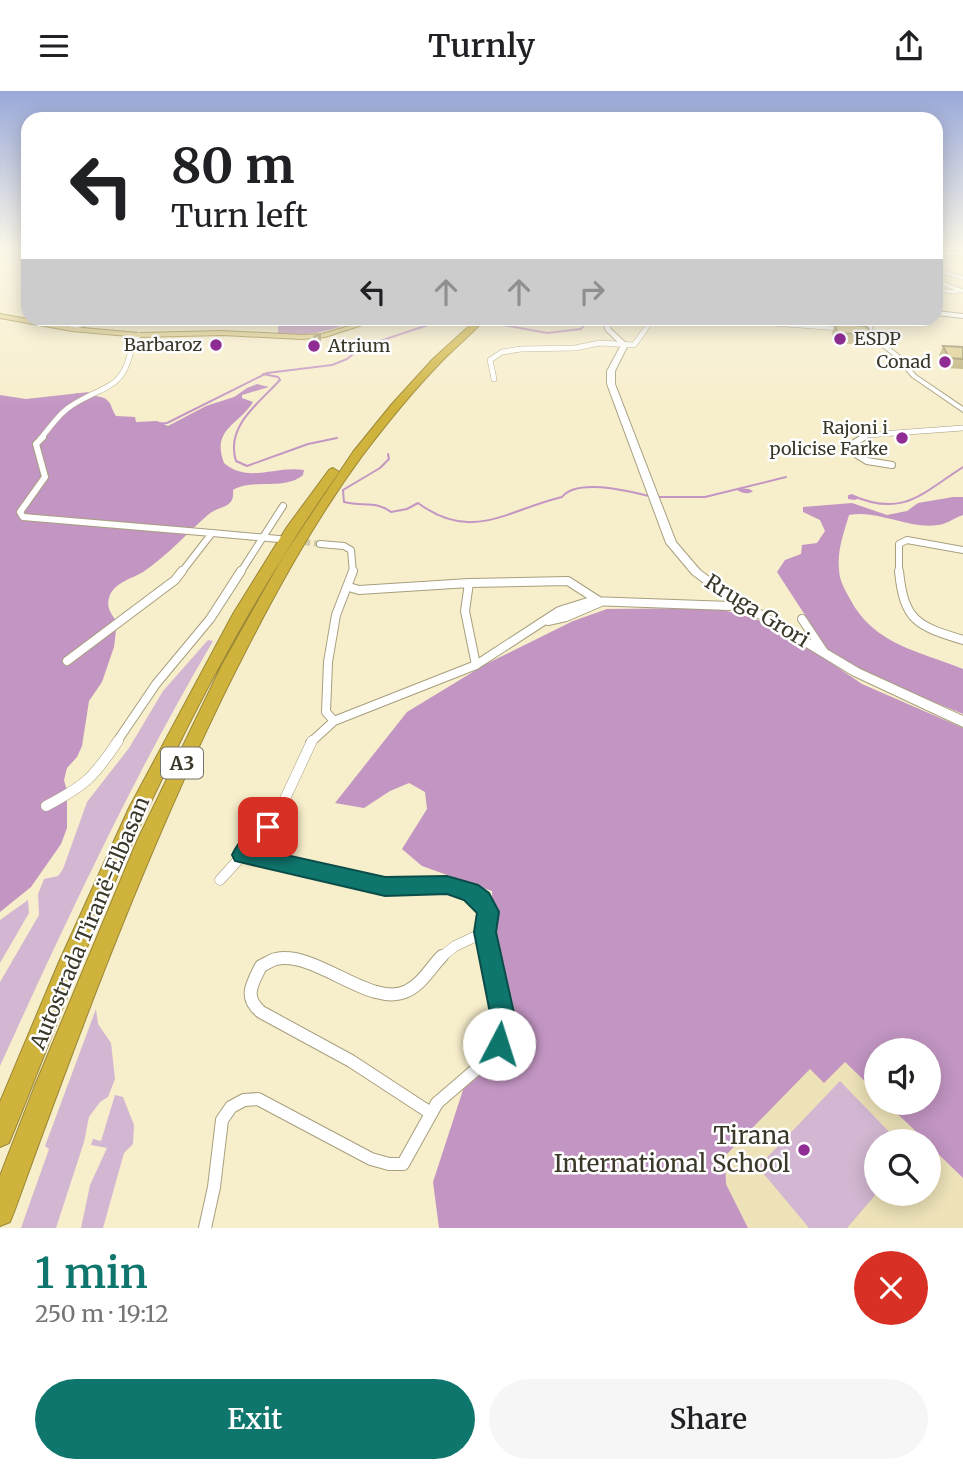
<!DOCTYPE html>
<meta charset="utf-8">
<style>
:root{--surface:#fff;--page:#f6f6f6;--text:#202124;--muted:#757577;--accent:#0f766e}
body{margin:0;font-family:Merriweather,serif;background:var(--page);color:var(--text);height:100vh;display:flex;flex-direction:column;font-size:26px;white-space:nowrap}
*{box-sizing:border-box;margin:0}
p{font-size:23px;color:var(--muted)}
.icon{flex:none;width:38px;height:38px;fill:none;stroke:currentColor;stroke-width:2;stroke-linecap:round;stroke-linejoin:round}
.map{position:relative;height:1137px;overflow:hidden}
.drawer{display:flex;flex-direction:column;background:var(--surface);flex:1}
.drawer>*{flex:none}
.guide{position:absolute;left:21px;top:21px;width:922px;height:214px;border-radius:21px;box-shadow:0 4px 18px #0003;background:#fff;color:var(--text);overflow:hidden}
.controls{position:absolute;left:864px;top:947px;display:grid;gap:14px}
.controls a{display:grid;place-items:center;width:77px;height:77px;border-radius:50%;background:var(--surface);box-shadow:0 4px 18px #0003;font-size:35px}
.pin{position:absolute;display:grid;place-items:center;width:60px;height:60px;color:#fff;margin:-30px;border-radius:14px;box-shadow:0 4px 10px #0006}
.me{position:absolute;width:77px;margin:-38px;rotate:5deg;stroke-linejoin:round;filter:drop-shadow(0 0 5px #0008)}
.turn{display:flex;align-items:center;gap:24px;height:147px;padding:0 35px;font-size:32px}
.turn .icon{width:91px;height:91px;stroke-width:2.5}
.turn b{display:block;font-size:49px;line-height:60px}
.lanes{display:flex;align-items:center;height:66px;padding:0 35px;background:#0003;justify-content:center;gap:35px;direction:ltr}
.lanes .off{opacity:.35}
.round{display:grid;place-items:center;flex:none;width:74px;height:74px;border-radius:37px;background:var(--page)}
.headline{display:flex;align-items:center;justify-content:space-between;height:119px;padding:0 35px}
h1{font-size:42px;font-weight:600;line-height:52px;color:var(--accent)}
.cta{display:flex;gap:14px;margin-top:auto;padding:14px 35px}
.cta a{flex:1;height:80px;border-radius:42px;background:var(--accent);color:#fff;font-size:28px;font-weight:600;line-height:80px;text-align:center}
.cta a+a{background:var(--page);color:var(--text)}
header{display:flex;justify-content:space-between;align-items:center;height:91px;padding:0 35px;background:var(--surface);font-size:32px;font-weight:600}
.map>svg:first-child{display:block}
.built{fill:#ede2b8}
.green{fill:#d3b7d2}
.forest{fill:#c295c2}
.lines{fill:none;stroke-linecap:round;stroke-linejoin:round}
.stream{stroke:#c396c3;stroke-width:2}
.canal{fill:#c396c3;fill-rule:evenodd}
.minor-tunnel{stroke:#d1caab;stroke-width:6;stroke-dasharray:6 3.5;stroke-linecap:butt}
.minor-far5-casing{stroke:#a79f7e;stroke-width:4.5}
.minor-far4-casing{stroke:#a79f7e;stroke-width:6}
.minor-far3-casing{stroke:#a79f7e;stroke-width:8}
.minor-far2-casing{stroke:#a79f7e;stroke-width:10}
.minor-far1-casing{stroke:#a79f7e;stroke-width:11}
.minor-casing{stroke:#a79f7e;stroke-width:14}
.tertiary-casing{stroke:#a79f7e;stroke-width:2}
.secondary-casing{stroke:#a79f7e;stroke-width:2}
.primary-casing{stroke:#9b8836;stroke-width:2}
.motorway-casing{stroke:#9b8836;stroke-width:2}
.minor-far5{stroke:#fff;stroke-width:3.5}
.minor-far4{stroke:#fff;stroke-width:5}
.minor-far3{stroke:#fff;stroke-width:6}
.minor-far2{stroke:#fff;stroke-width:8}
.minor-far1{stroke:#fff;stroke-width:10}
.minor{stroke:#fff;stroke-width:12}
.tertiary{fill:#fff;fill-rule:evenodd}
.secondary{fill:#fff;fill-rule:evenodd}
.primary{fill:#e2d18b;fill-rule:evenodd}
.motorway{fill:#cfb33d;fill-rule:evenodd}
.wall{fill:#bcaf7a}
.shaded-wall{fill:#998e63}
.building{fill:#dbcb8e;stroke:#998e63;stroke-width:2}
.route{fill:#0f766e;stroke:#0a4d48;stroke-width:2}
.poi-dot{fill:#902d94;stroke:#fff;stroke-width:2.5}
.labels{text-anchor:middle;stroke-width:5;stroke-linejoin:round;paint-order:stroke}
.far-poi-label{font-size:18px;fill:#3b382a;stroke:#fff;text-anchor:end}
.shield{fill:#fff;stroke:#76746a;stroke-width:2}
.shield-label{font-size:19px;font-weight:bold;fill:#3b382a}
.street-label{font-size:21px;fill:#3b382a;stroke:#fff}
.near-poi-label{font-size:24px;fill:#3b382a;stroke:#fff;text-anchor:end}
</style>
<header><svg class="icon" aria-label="menu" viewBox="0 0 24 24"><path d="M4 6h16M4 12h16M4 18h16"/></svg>Turnly<svg class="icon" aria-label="share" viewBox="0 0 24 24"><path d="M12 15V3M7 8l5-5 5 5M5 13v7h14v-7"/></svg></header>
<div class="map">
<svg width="963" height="1137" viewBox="0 0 963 1137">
<rect width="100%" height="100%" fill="#f7eecb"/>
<path class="built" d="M 845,971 L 877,1002 L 877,1012 L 886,1012 L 926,1050 L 877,1050 L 877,1102 L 929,1102 L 929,1054 L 963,1087 L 963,1137 L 748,1137 L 726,1093 L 725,1065 L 810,978 Z"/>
<path class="green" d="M 208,549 L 213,550 C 132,688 66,830 0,975 L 0,891 L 39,824 L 38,803 L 44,788 L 58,785 L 63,778 L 87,711 L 129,657 L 163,600 Z
M 28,809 L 29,822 L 0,872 L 0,829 Z
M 96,918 L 98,933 L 111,952 L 115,988 L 108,1006 L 100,1011 L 89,1026 L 84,1051 L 56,1137 L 21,1137 L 49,1058 L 45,1055 Z
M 840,990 L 898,1050 L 877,1050 L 877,1102 L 847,1137 L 809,1137 L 758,1076 Z
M 115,1004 L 123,1006 L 134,1034 L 133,1053 L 124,1062 L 103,1137 L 81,1137 L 90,1094 L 107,1057 L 91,1054 L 93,1048 L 101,1050 Z"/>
<path class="forest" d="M 278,228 L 302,230 L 366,228 C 330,238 317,246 278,243 Z
M 257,293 L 269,296 L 242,304 L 242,307 L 253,311 C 239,334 211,338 224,372 C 249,393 275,374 304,379 L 303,384 C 284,400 253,387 233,399 C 235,418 220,414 209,423 C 187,442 167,465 143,481 C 131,488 113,492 109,507 C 106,517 112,524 117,531 L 114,556 L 102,591 L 89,610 L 82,655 L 77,666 L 67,677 L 64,689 L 67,700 L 67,737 L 61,753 L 31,796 L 0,821 L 0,304 L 26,308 L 89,301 L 87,303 C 94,306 103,304 108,310 C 112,314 112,320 116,325 L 135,326 L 136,331 L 157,330 L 168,335 L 206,315 L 234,306 L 247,297 Z
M 953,406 L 963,406 L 963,424 C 956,426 950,431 943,433 C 914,441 878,418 849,424 C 844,441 837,460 839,478 C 839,489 845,499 850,508 C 874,554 919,560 963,578 L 963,623 L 870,585 L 830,561 L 820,553 L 816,541 L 777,481 L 785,469 L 801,463 L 802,454 L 817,452 L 825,440 L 820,429 L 803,421 L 803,416 L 852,412 L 887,424 L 907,420 L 918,412 Z
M 716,517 L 756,528 L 773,536 L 802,552 L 862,593 L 963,637 L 963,1087 L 929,1054 L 929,1050 L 926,1050 L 886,1012 L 929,1012 L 929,959 L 877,959 L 877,1002 L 845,971 L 824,992 L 810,978 L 725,1065 L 726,1093 L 748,1137 L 439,1137 L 433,1091 L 463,999 L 499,940 L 492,800 L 422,775 L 402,758 L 427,718 L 425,701 L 409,692 L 390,700 L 364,717 L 335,712 L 407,621 L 486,573 L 573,530 L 607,518 Z"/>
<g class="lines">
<path class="stream" d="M 498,233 L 547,242 L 581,238 L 589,228
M 263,283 L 278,286 L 280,289 C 259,312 225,335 236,370 L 247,375 L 308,353 L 337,347
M 93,307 L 100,310 L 102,324 L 114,334 L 167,332 L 267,282 L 332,274 L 347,268 L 362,256 L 446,228
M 55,309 L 78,303 L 90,305
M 388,363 L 389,368 L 380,377 L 343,399 L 344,411 C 363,416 375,409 391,421 L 407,418 L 418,412 C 472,452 507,419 562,406 C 577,387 628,400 649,405
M 851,404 C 903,427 921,403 963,376
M 655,406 L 705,406 L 786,386"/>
<path class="canal" d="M 738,397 L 749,398 L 753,400 C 749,404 741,402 737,399 Z
M 848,404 L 854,404 L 859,407 L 855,409 L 848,408 Z"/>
<path class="minor-tunnel" d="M 295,450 L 320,453"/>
<g class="minor-far5-casing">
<path id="minor-far5" d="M 936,162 L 963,163
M 936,179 L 963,187
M 936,190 L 963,200
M 936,199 L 957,201
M 707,228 L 844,238
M 69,237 L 107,228
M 644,241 L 653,228"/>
</g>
<g class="minor-far4-casing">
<path id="minor-far4" d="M 494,288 L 490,269 L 502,261 L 521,258 L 575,257 L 600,252 L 634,254 L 645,239
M 41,347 C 50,337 59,322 71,315 C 106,292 125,301 133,249 L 139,244
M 862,347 L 867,344 L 963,337"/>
</g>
<g class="minor-far3-casing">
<path id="minor-far3" d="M 43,346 L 36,353 L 45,386 L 20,421 L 23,426 L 212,442 L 181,482
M 864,346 L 846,357 L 867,370 L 892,374
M 212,442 L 279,448
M 320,453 L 344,455 L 351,459 L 353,482
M 240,482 L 283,415
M 899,482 L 899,453 L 907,449 L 963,459"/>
</g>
<g class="minor-far2-casing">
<path id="minor-far2" d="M 899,480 C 904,531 918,535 963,549
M 349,496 L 359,499 L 469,492
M 802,528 L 824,561
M 548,530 L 566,526 L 601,511
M 67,570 L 175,489 L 182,480
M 476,574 L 465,520 L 469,492 L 568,490 L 599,510
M 334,630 L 326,621 L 328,571 L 336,524 L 353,480
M 116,652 L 156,593 L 210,528 L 241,480
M 310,652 L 334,630 L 476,574 L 559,520 L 591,510 L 730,515 L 740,511"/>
</g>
<g class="minor-far1-casing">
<path id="minor-far1" d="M 46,715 C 86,694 93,687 118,650
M 242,763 C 294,776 351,797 405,796 C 428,796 453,791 474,803 C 488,812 488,826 485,841 L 455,855 L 440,867
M 220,789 L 268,736 L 283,712 L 312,650
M 485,841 L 492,867"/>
</g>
<g class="minor-casing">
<path id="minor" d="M 429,1021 L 351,970 L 261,921 C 243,906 252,893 261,875 C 266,873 271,869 276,868 C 316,859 371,918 407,900 C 422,893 431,876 442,865
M 205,1137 L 214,1096 L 222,1029 L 231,1016 L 244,1009 L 258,1008 L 371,1068 L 389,1073 L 403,1073 L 437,1012 L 487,969 L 499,951 L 502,921 L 492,865"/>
</g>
<g class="tertiary-casing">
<path id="tertiary" d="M 936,220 L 963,223 L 963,227 L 936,224 Z
M 868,228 L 873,228 L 872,240 L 875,245 L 898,263 L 916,284 L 963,316 L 963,321 L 912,286 L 894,265 L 871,247 L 866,240 Z"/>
</g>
<g class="secondary-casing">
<path id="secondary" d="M 601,228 L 607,228 L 611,238 L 628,254 L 615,280 L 615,293 L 676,451 L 700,479 L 725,498 L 860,578 L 963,625 L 963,636 L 852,584 L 717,502 L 692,483 L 666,452 L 607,293 L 607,280 L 621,254 L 606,240 Z"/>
</g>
<g class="primary-casing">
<path id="primary" d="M 0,223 L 72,236 L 139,242 L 222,240 L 302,244 L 322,243 L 373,228 L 381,228 L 325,246 L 302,248 L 222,244 L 139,246 L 72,240 L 0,227 Z"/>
</g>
<g class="motorway-casing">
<path id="motorway" d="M 477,228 L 485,228 C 471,244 454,257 440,272 C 412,301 386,333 362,365 C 307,440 263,524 222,607 C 141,774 77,947 14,1121 L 10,1131 L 0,1135 L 0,1085 L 34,997 L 137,750 L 222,574 L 283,466 L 353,361 L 392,313 L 433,268 Z
M 333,377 L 339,381 C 242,519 166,670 100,825 C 68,900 40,977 9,1052 L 0,1056 L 0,1011 L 59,871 L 129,717 L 233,523 L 287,436 L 329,379 Z"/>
</g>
<use href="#minor-far5" class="minor-far5"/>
<use href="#minor-far4" class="minor-far4"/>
<use href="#minor-far3" class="minor-far3"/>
<use href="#minor-far2" class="minor-far2"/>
<use href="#minor-far1" class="minor-far1"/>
<use href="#minor" class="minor"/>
<use href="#tertiary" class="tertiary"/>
<use href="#secondary" class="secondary"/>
<use href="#primary" class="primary"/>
<use href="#motorway" class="motorway"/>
</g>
<path class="wall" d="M 822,228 L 841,228 L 839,233 L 874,244 L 871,254 L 834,252 L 832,242 L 835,232 L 822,230 Z
M 943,255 L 963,256 L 963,278 L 945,277 L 939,265 Z"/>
<path class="shaded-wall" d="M 320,244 L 321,249 L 319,258 L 310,260 L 309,255 Z"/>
<path class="building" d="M 835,232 L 866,235 L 874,244 L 837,242 Z
M 320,244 L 318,253 L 309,255 L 315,245 Z
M 943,255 L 963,256 L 963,268 L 949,267 Z"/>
<linearGradient id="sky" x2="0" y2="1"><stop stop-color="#99a8d9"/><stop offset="0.5" stop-color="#fbf7e8"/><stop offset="1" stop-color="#fbf7e8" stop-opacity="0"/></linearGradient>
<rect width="963" height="315" fill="url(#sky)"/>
<path class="route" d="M 268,727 L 275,730 L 278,736 L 259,758 L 385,786 L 447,785 L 478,794 L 489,802 L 499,821 L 496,841 L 514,922 L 514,945 L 507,962 L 499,966 L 490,962 L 487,953 L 490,945 L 490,922 L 474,841 L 477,822 L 464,809 L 447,803 L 385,805 L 235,770 L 232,764 C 238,751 254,732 268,727 Z"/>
<g class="poi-dot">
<circle cx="840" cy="248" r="7"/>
<circle cx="216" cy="254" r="7"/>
<circle cx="314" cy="255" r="7"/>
<circle cx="945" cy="271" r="7"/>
<circle cx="902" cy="347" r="7"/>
<circle cx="804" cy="1059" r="7"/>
</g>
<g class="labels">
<g class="far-poi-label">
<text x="854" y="254" text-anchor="start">ESDP</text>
<text x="202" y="260">Barbaroz</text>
<text x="328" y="261" text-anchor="start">Atrium</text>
<text x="931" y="277">Conad</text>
<text x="888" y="343">Rajoni i<tspan x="888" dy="21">policise Farke</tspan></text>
</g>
<rect class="shield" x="161" y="656.5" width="42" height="31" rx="5"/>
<g class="shield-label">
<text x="182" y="679">A3</text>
</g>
<g class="street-label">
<text transform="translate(757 520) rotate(32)" y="7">Rruga Grori</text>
<text transform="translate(90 832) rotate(-67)" y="7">Autostrada Tiranë-Elbasan</text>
</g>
<g class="near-poi-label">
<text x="790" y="1053">Tirana<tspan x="790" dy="28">International School</tspan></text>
</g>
</g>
</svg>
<div class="controls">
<a><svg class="icon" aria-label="sound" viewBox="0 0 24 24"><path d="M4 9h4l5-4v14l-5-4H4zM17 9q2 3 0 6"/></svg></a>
<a><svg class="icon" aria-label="search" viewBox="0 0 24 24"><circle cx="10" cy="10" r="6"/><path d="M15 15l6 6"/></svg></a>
</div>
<div class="pin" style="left:268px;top:736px;background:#d93025"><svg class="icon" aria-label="arrive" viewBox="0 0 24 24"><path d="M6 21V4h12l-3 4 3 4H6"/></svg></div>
<svg class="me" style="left:499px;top:953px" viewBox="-20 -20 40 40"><circle r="19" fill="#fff"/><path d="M0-13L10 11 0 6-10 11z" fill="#0f766e"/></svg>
<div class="guide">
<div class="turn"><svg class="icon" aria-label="left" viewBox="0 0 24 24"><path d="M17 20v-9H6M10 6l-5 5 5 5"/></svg><div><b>80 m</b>Turn left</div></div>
<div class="lanes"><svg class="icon" aria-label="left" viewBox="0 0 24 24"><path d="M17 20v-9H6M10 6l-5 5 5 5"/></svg><svg class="icon off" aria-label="ahead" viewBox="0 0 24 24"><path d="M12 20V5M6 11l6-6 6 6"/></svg><svg class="icon off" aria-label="ahead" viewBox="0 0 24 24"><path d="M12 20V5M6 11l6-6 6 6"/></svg><svg class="icon off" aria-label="right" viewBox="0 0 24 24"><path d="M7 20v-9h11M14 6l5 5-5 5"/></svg></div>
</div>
</div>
<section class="drawer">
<div class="headline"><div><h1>1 min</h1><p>250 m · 19:12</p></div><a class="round" style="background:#d93025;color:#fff"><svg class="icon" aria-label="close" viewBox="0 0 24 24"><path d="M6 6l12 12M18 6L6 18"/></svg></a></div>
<div class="cta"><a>Exit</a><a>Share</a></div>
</section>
